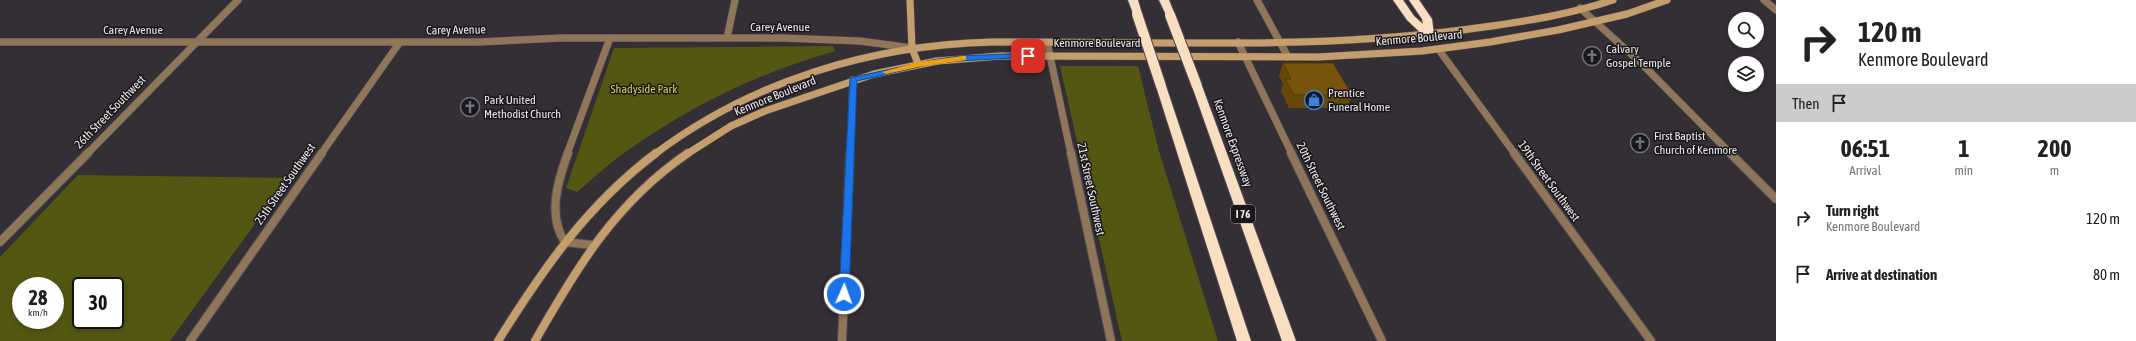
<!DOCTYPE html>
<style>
:root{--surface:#fff;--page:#f2f2f2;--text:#222;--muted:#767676}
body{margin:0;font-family:"Asap Condensed",sans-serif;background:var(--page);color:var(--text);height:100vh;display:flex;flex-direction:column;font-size:15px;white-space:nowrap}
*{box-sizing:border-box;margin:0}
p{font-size:13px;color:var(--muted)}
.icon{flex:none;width:22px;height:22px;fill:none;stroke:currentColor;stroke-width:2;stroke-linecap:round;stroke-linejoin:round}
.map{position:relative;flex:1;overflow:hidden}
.side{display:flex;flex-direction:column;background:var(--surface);width:360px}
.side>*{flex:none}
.top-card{background:#fff;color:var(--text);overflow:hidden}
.fabs{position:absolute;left:1728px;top:12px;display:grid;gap:8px}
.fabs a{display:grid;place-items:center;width:36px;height:36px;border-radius:50%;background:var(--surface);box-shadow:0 2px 6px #0003;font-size:20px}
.speed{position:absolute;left:12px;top:277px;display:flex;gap:8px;font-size:20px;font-weight:700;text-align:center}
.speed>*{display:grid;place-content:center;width:52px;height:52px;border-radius:50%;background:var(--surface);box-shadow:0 2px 6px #0003;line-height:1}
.speed small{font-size:10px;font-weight:400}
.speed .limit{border:2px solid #111;border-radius:6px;background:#fff;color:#111}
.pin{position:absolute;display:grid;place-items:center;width:34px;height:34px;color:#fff;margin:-17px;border-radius:8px;box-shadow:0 2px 6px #0006}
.me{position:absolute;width:44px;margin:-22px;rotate:2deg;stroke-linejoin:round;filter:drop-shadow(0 0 3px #0008)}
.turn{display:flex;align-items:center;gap:14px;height:84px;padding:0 16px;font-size:18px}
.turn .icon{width:52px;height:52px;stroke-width:2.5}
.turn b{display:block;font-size:28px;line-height:34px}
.then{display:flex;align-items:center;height:38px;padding:0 16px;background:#0003;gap:8px;font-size:15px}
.eta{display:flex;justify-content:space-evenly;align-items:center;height:68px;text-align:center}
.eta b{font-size:24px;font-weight:700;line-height:28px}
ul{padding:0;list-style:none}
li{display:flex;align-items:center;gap:12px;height:56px;padding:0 16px}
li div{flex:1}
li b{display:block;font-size:15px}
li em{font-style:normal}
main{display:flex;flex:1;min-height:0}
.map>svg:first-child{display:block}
.green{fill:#545711;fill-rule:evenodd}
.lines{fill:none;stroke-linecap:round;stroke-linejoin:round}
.minor-far1-casing{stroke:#514c52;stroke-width:8}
.minor-casing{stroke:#514c52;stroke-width:10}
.secondary-far1-casing{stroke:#514c52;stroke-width:8}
.secondary-casing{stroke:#514c52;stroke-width:10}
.motorway-casing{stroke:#514c52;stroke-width:2}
.minor-far1{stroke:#8f7658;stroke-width:7}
.minor{stroke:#8f7658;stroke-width:8}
.secondary-far1{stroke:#c59e6d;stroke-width:7}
.secondary{stroke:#c59e6d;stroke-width:8}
.motorway{fill:#f8dfc2;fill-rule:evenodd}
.motorway-bridge-casing{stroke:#514c52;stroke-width:12;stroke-linecap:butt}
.motorway-bridge{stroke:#f8dfc2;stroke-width:10}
.wall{fill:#664808}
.building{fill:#775409;stroke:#533b06}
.route{fill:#1a73e8;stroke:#114b97}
.slow{fill:#f59e0b}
.labels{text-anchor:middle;stroke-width:3;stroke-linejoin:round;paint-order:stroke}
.shield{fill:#1a171a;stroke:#aca9ad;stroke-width:1}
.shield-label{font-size:11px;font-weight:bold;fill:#ebe7ec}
.street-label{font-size:12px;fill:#ebe7ec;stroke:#1a171a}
.poi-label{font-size:12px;fill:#ebe7ec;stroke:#1a171a;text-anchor:start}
.park-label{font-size:12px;fill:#ccd255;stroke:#1a171a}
</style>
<main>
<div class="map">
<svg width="1776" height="341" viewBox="0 0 1776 341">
<rect width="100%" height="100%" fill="#342e35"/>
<path class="green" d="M 833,46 L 835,51 C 754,75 693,104 624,153 C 608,164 593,179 577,192 L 566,188 L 614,48 Z
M 1060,66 L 1138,66 L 1159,151 L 1218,341 L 1122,341 Z
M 78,175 L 288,178 L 170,341 L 0,341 L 0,257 ZM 21,286 L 55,286 L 55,320 L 21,320 ZM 81,286 L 115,286 L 115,320 L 81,320 Z"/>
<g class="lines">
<g class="minor-far1-casing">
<path id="minor-far1" d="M 1257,0 L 1288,57
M 1764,0 L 1776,10
M 1580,8 L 1642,64 L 1731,154
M 727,38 L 735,0
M 0,42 L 478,42 L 562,38 L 782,38 L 860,41 L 912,48
M 1047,42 L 1071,154
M 1238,42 L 1292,154
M 1439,50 L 1515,154
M 87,154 L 238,0
M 321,154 L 400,42
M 567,154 L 610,38
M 850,154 L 853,80"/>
</g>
<g class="minor-casing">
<path id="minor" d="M 568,153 C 558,180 547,216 565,242 L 592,245
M 1071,153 L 1111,341
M 1291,153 L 1382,341
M 1514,153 L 1651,341
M 1730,153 L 1776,199
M 0,242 L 88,153
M 190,341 L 322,153
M 842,341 L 850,153"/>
</g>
<g class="secondary-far1-casing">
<path id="secondary-far1" d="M 910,0 L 912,48 L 918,64
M 655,154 C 752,81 871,45 992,42 C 1156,41 1321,51 1484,27 C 1528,21 1571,14 1613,0
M 687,154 L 731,126 L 765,111 L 874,74 L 937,61 L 1000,56 L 1318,57 L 1422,51 L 1490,42 L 1558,30 L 1627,14 L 1667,0"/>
</g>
<g class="secondary-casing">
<path id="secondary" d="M 498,341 C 543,269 587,205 656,153
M 535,341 C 577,267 616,202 688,153"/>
</g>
<g class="motorway-casing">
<path id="motorway" d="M 1128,0 L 1138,0 L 1142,14 L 1140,16 L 1134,16 Z
M 1159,0 L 1169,0 L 1175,15 L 1173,17 L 1167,17 Z
M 1393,0 L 1403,0 L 1414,16 L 1423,24 L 1422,19 L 1409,0 L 1419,0 L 1432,19 L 1434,35 L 1433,37 L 1425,37 L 1407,20 Z
M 1161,83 L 1166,86 L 1251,341 L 1237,341 L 1156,86 Z
M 1197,83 L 1202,86 L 1296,341 L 1282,341 L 1192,86 Z"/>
</g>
<use href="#minor-far1" class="minor-far1"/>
<use href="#minor" class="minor"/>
<use href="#secondary-far1" class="secondary-far1"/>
<use href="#secondary" class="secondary"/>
<use href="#motorway" class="motorway"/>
<g class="motorway-bridge-casing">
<path id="motorway-bridge" d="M 1137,14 L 1161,86
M 1170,15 L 1197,86"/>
</g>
<use href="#motorway-bridge" class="motorway-bridge"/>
</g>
<path class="wall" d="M 1283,63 L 1352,95 L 1347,108 L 1289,108 L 1281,91 L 1283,84 L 1279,76 Z"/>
<path class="building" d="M 1283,63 L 1333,63 L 1352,95 L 1294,95 L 1285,79 L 1291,79 Z"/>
<path class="route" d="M 1028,53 L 1032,56 L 1031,57 L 959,61 L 932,64 L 857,81 L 849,294 L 848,297 L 840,297 L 839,294 L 850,78 L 932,60 L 959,56 Z"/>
<path class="slow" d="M 963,56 L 966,56 L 966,60 L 918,67 L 886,74 L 882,72 L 918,62 Z"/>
<defs>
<g id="church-ring" transform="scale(1)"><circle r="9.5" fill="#1a171a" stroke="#6b7280" stroke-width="1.5"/><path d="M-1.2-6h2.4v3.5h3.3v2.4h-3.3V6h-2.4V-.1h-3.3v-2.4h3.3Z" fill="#6b7280"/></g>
<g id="shop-ring" transform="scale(1)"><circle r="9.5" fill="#1a171a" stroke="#3f7fe0" stroke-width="1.5"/><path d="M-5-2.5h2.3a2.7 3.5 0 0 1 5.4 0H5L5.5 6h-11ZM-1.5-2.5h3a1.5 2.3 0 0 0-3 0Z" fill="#3f7fe0"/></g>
</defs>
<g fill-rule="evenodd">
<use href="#church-ring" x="1592" y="56"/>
<use href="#shop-ring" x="1314" y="100"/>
<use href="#church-ring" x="470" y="107"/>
<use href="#church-ring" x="1640" y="143"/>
</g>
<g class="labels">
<rect class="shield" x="1231" y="205" width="24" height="18" rx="3"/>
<g class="shield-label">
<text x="1243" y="218">I 76</text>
</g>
<g class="street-label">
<text x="780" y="31">Carey Avenue</text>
<text x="133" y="34">Carey Avenue</text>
<text transform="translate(456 30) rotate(-1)" y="4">Carey Avenue</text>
<text transform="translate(1419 38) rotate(-5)" y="4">Kenmore Boulevard</text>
<text x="1097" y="47">Kenmore Boulevard</text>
<text transform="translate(775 96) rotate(-22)" y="4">Kenmore Boulevard</text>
<text transform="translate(110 112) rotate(-46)" y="4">26th Street Southwest</text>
<text transform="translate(1233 143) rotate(70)" y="4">Kenmore Expressway</text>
<text transform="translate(1549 181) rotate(54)" y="4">19th Street Southwest</text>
<text transform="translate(285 184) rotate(-55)" y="4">25th Street Southwest</text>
<text transform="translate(1321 186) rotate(64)" y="4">20th Street Southwest</text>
<text transform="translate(1091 189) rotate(78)" y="4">21st Street Southwest</text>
</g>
<g class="poi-label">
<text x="1606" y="53">Calvary<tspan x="1606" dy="14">Gospel Temple</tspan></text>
<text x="1328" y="97">Prentice<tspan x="1328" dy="14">Funeral Home</tspan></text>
<text x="484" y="104">Park United<tspan x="484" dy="14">Methodist Church</tspan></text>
<text x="1654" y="140">First Baptist<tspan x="1654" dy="14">Church of Kenmore</tspan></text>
</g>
<g class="park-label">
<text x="644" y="93">Shadyside Park</text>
</g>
</g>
</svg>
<div class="fabs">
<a><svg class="icon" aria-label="search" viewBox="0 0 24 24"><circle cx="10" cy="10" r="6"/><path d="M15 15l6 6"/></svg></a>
<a><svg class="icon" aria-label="layers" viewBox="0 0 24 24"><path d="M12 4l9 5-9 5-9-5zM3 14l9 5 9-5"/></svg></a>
</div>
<div class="speed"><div>28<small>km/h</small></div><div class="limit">30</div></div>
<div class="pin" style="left:1028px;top:56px;background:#d93025"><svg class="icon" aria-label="arrive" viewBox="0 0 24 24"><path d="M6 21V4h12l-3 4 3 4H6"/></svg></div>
<svg class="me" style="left:844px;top:294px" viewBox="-20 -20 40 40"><circle r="17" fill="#1a73e8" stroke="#fff" stroke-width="3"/><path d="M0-11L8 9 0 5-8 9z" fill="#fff"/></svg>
</div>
<section class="side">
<div class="top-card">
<div class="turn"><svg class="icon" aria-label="right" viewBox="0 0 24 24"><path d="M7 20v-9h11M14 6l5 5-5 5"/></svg><div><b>120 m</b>Kenmore Boulevard</div></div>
<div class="then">Then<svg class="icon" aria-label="arrive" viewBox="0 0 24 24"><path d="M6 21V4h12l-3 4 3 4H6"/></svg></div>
</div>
<div class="eta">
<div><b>06:51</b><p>Arrival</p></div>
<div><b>1</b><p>min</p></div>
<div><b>200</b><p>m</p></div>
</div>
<ul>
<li><svg class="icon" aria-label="right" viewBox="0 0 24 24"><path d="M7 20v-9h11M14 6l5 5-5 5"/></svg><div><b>Turn right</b><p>Kenmore Boulevard</p></div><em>120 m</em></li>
<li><svg class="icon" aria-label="arrive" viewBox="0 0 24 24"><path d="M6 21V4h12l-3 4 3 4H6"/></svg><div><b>Arrive at destination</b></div><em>80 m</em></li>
</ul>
</section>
</main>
